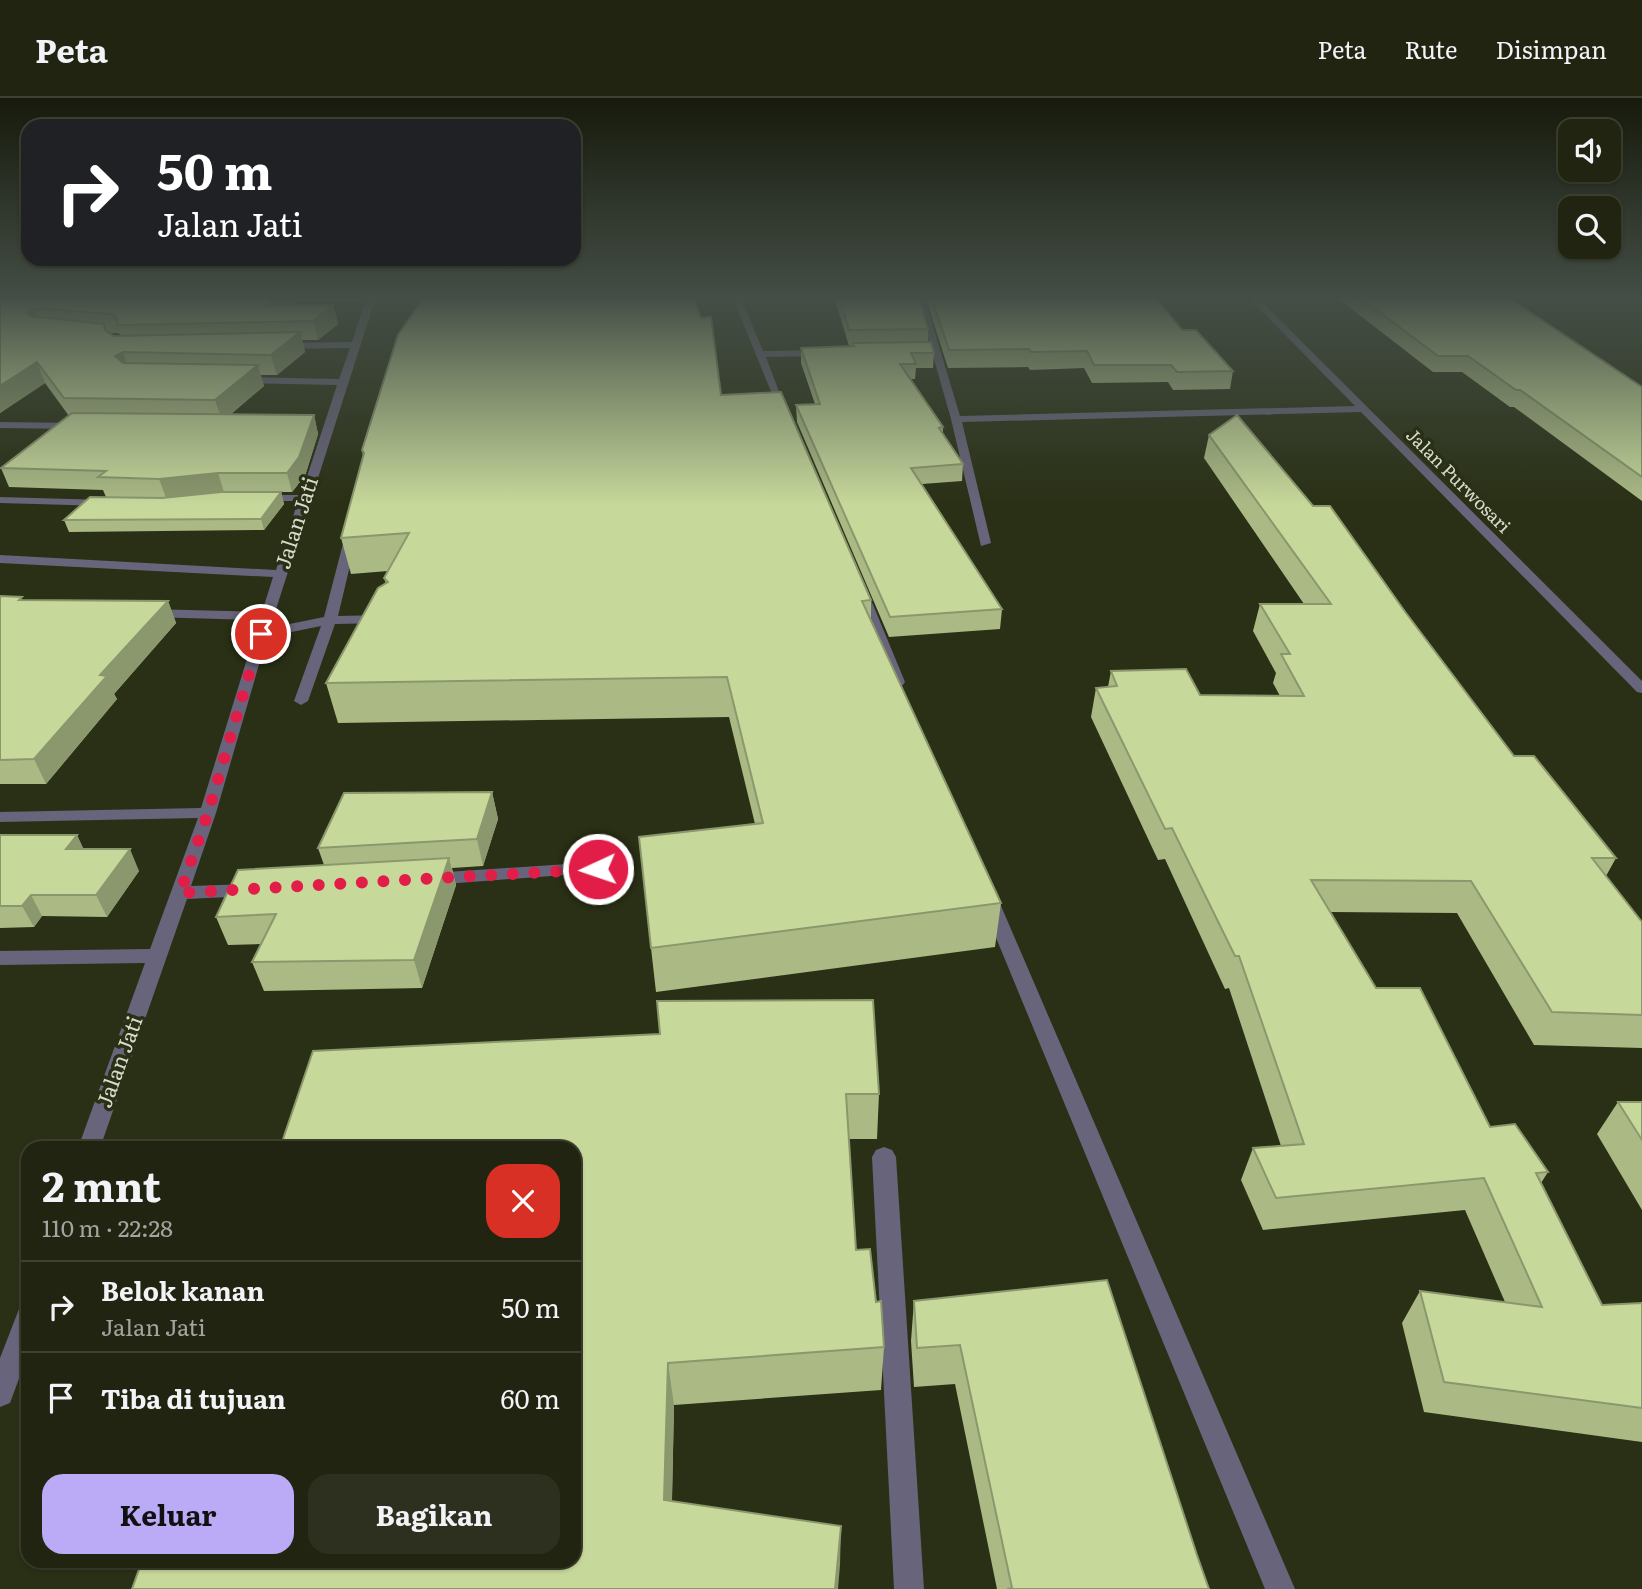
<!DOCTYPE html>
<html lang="id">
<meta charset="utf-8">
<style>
:root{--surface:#202410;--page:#2d301e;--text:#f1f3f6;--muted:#a2a49f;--line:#3d4130;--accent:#bbaaf6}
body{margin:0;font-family:Literata,serif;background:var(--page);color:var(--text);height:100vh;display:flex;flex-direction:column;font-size:26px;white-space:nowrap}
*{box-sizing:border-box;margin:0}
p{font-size:23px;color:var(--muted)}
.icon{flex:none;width:38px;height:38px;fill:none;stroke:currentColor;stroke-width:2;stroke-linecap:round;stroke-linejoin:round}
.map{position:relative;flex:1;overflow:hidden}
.drawer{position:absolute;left:21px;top:1043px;width:560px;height:427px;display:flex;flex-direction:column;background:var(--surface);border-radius:21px;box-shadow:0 2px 5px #0004,0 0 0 2px var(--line)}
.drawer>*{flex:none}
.hud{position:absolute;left:21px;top:21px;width:560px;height:147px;border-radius:21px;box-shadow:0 2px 5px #0004,0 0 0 2px var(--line);background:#202124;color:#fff;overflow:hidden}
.controls{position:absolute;left:1558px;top:21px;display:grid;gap:14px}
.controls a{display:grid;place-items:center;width:63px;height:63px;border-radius:14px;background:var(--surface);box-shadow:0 2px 5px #0004,0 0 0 2px var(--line);font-size:35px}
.pin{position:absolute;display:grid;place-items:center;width:60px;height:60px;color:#fff;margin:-30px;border:4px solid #fff;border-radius:50%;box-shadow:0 2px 7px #0007}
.me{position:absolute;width:77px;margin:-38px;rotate:267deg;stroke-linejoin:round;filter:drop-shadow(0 0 5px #0008)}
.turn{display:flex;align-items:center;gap:24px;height:147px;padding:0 21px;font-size:32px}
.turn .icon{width:91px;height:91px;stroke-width:2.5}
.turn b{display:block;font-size:49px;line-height:60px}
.round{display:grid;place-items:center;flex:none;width:74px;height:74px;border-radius:21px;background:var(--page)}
.summary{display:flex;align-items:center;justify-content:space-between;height:119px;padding:0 21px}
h1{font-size:42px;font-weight:700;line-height:52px}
.cta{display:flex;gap:14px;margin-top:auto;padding:14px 21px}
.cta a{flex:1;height:80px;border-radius:21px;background:var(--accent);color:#111;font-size:28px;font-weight:700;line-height:80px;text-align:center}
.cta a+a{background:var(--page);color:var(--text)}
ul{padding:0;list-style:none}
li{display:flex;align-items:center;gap:21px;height:91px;padding:0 21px;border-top:2px solid var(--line)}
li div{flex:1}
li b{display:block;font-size:26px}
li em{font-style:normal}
header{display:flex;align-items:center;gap:42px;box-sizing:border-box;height:98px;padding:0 35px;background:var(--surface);border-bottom:2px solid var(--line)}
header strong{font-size:33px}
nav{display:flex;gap:38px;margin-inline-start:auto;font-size:24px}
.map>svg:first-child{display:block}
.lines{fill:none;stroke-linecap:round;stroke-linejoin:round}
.minor{fill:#68647b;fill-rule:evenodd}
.wall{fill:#abba85;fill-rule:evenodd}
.shaded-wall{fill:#8b976c}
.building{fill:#c7d89b;stroke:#8b976c;stroke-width:2}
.route{stroke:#e11d48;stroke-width:12;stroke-dasharray:0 21.6}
.labels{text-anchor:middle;stroke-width:7;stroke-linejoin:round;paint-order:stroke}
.far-street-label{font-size:18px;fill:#d6dbcb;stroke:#2a3015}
.street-label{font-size:21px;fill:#d6dbcb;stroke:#2a3015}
</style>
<header>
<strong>Peta</strong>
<nav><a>Peta</a><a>Rute</a><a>Disimpan</a></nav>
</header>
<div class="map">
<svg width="1642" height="1491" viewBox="0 0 1642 1491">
<rect width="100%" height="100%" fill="#2a3015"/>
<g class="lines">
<path class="minor" d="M 367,198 L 375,198 L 375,202 L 270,530 L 324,519 L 346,434 L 352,430 L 358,434 L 338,518 L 385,517 L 392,521 L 385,525 L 335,526 L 308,603 L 301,607 L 294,603 L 321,528 L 267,539 L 216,715 L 191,788 L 250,786 L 259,792 L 250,798 L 187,801 L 100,1050 L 78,1050 L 145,865 L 0,867 L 0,853 L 150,851 L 198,720 L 0,724 L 0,714 L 201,710 L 259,522 L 149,519 L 142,515 L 149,511 L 262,514 L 273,479 L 0,465 L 0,457 L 276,472 L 298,403 L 260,403 L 254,400 L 260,397 L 301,397 L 337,287 L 240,285 L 235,282 L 240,279 L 339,281 L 350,250 L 280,251 L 276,248 L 280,245 L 352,244 L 365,204 L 269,204 L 265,202 L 269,200 Z
M 732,198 L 740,198 L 763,253 L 822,252 L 826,255 L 822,258 L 766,259 L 787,315 L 779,313 Z
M 916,198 L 924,198 L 960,318 L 1355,308 L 1247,198 L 1256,198 L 1642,583 L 1642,595 L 1637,594 L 1361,314 L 962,324 L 991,445 L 981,448 L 951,321 Z
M 1625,198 L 1642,202 L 1642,207 L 1626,200 Z
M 0,324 L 79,325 L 84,328 L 79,331 L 0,330 Z
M 0,399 L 106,402 L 112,405 L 106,408 L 0,405 Z
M 862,493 L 869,497 L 905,584 L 903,587 L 898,588 L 891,584 L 855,497 Z
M 598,764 L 604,766 L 607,770 L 604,774 L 432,787 L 423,781 L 432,775 Z
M 989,795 L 996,797 L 998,801 L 1295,1491 L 1265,1491 L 980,801 L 982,797 Z
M 884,1049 L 892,1052 L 896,1059 L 924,1491 L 894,1491 L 872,1059 L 876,1052 Z
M 28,1208 L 28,1256 L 10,1305 L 0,1309 L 0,1260 L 19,1211 Z"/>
</g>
<path class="wall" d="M 0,198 L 333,207 L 338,226 L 318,242 L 302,242 L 305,254 L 277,277 L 260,277 L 264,288 L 230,317 L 314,317 L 318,336 L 305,378 L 292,394 L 223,394 L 281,394 L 284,406 L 264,432 L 69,434 L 64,422 L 106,399 L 103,392 L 9,389 L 1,370 L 69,318 L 45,285 L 0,315 ZM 109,235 L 118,235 L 121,237 L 114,238 Z
M 834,198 L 919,198 L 928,231 L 928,244 L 934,255 L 933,270 L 916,270 L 915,281 L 910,281 L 943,329 L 943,335 L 963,366 L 962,383 L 922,386 L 1002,511 L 1000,531 L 889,539 L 797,324 L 796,307 L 815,306 L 801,265 L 801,250 L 849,248 Z
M 925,198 L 1154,198 L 1182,232 L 1233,273 L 1230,291 L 1173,292 L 1168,284 L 1092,285 L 1084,270 L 1030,272 L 1028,269 L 948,270 Z
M 1335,198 L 1506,198 L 1642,289 L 1642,403 L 1514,309 L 1510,309 L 1462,274 L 1433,274 Z
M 721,297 L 871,502 L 871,523 L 1001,805 L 995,849 L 656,894 L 651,850 L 755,726 L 729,619 L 338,625 L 326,585 L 386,486 L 384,480 L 388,473 L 351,476 L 341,440 L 363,358 L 362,352 Z
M 1209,337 L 1313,408 L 1406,515 L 1514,658 L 1616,760 L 1606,778 L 1642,824 L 1642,950 L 1534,947 L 1457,815 L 1330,814 L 1376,890 L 1490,1029 L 1548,1074 L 1541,1085 L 1602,1207 L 1642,1205 L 1642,1344 L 1424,1314 L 1402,1225 L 1420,1193 L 1505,1204 L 1465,1112 L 1263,1132 L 1241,1082 L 1253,1050 L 1281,1048 L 1229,890 L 1225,891 L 1165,761 L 1158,762 L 1091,619 L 1096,590 L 1108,589 L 1111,573 L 1200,597 L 1280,598 L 1273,585 L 1276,575 L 1253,533 L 1260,506 L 1304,506 L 1204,360 Z
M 0,498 L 24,502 L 168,503 L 176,525 L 114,596 L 117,601 L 46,686 L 0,686 Z
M 492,694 L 498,721 L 483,768 L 452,770 L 456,787 L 422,890 L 264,893 L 252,864 L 261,846 L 228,847 L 216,819 L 324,767 L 318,750 Z
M 0,737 L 77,737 L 83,751 L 139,773 L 107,819 L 42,818 L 34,829 L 0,830 Z
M 313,953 L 879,996 L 877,1041 L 849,1041 L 856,1152 L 876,1204 L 884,1249 L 881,1292 L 674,1307 L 672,1403 L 840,1467 L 132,1491 Z
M 1618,1004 L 1642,1004 L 1642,1112 L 1597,1036 Z
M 914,1203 L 1197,1457 L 1209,1491 L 997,1491 L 955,1286 L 914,1289 L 911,1243 Z"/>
<path class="shaded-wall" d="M 277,198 L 292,198 L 294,206 L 267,207 Z
M 333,207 L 338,226 L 318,242 L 313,223 Z
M 35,210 L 42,229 L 28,215 Z
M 300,234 L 305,254 L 277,277 L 271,257 Z
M 123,254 L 130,274 L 115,258 Z
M 37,264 L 45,285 L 0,315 L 0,288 Z
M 258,267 L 264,288 L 222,323 L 215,302 Z
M 314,317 L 318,336 L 305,378 L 292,394 L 287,375 Z
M 218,375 L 224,394 L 166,400 L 159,381 Z
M 281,394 L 284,406 L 264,432 L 261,421 Z
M 168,503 L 176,525 L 114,596 L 117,601 L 46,686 L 34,661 L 100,577 Z
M 492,694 L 498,721 L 483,768 L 477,741 Z
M 77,737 L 87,758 L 66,751 Z
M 130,751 L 139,773 L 107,819 L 96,797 Z
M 449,760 L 456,787 L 422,890 L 414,862 Z
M 31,797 L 42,818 L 34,829 L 22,808 Z
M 668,1265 L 674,1307 L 671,1441 L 664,1402 Z
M 841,1428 L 840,1467 L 838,1491 L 835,1491 Z"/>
<path class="building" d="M 0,198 L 277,198 L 267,207 L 333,207 L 313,223 L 118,227 L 117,220 L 111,216 L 35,210 L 28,215 L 30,218 L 104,226 L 105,232 L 114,238 L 300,234 L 271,257 L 123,254 L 115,258 L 123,265 L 258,267 L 215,302 L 64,300 L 37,264 L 0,288 Z
M 425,198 L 693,198 L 701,220 L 711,219 L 721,297 L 781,294 L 871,502 L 862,503 L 1001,805 L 651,850 L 639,739 L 763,725 L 727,579 L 326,585 L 378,490 L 388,484 L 384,480 L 409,435 L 341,440 L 364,355 L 362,352 L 398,237 Z
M 839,198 L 919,198 L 928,231 L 849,232 Z
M 931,198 L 1154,198 L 1182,232 L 1196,232 L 1233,273 L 1177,274 L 1171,267 L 1094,267 L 1087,253 L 1031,254 L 1029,251 L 949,252 Z
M 1358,198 L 1506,198 L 1642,289 L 1642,379 L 1520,292 L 1516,292 L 1468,258 L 1438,258 Z
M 931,244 L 934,255 L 911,255 L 916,266 L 900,266 L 943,329 L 939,330 L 963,366 L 911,370 L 1002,511 L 890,519 L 796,307 L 820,306 L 801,250 L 854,248 L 853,245 Z
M 72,315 L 314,317 L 299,359 L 287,375 L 218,375 L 159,381 L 98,379 L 106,373 L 1,370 Z
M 1237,317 L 1313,408 L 1330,408 L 1406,515 L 1514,658 L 1534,658 L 1616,760 L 1592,760 L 1642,824 L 1642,917 L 1552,914 L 1471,783 L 1311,782 L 1376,890 L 1420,890 L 1490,1029 L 1515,1026 L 1548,1074 L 1536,1075 L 1602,1207 L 1642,1205 L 1642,1310 L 1444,1284 L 1420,1193 L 1542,1209 L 1484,1080 L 1276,1100 L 1253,1050 L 1304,1046 L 1239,858 L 1235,858 L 1172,730 L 1165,731 L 1096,590 L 1117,588 L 1111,573 L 1186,571 L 1200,597 L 1304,598 L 1281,556 L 1290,556 L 1260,506 L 1331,506 L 1209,337 Z
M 221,394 L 281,394 L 261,421 L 64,422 L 90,399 L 162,400 Z
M 0,498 L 22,499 L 19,502 L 168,503 L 100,577 L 107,578 L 34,661 L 0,662 Z
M 492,694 L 477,741 L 318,750 L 344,695 Z
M 0,737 L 77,737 L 66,751 L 130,751 L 96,797 L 31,797 L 22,808 L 0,808 Z
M 449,760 L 414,862 L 252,864 L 276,816 L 216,819 L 238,772 Z
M 873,902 L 879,996 L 846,996 L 856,1152 L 870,1151 L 876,1204 L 881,1203 L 884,1249 L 668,1265 L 664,1402 L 841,1428 L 835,1491 L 132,1491 L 142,1463 L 574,1463 L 574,1050 L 280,1050 L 313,953 L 660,936 L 657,903 Z
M 1618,1004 L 1642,1004 L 1642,1042 Z
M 1107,1182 L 1197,1457 L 1209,1491 L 1007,1491 L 1012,1490 L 960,1247 L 917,1250 L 914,1203 Z"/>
<linearGradient id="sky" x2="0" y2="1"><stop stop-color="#171a0c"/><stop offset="0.49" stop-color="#444e46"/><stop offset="1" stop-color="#444e46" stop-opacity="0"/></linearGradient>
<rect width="1642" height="407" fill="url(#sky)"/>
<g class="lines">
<path class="route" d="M 261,536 L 208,715 L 180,795 L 598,771"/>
</g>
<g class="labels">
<g class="far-street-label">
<text transform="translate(1458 383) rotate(45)" y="6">Jalan Purwosari</text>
</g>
<g class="street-label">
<text transform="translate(297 425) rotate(-72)" y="7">Jalan Jati</text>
<text transform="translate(120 964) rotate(-70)" y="7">Jalan Jati</text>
</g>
</g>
</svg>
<div class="controls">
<a><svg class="icon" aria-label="sound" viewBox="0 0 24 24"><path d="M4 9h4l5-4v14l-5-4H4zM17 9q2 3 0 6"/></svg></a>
<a><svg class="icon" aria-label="search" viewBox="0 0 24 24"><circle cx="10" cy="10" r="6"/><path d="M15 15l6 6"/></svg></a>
</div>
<div class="pin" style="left:261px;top:536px;background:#d93025"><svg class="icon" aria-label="arrive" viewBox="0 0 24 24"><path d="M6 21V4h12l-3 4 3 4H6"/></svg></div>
<svg class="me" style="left:598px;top:771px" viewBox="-20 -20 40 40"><circle r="17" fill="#e11d48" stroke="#fff" stroke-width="3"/><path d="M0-11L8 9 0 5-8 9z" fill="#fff"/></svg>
<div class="hud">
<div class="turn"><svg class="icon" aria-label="right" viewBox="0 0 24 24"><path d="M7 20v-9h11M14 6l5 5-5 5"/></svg><div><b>50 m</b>Jalan Jati</div></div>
</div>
<section class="drawer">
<div class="summary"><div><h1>2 mnt</h1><p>110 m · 22:28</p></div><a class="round" style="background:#d93025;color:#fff"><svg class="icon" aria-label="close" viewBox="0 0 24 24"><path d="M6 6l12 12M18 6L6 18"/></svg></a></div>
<ul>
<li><svg class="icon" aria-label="right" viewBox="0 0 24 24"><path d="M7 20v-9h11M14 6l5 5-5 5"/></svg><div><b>Belok kanan</b><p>Jalan Jati</p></div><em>50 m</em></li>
<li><svg class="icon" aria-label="arrive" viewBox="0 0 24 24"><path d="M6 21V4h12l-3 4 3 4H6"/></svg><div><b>Tiba di tujuan</b></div><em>60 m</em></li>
</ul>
<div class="cta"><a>Keluar</a><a>Bagikan</a></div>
</section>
</div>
